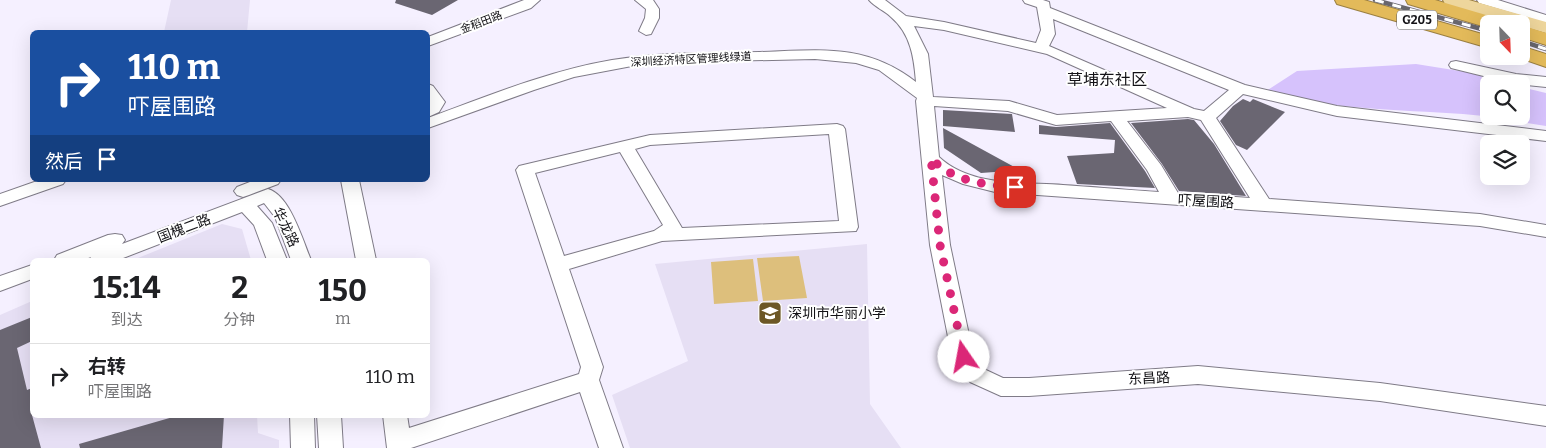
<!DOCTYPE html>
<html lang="zh">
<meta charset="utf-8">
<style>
:root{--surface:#fff;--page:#f2f2f2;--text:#202124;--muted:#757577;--line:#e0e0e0}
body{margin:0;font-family:Bitter,"Noto Sans SC",serif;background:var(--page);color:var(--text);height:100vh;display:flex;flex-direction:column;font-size:19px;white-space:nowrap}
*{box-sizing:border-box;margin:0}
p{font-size:16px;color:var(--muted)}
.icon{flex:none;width:28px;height:28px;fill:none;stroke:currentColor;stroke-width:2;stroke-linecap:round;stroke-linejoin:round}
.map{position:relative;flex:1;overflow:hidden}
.sheet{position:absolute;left:30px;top:258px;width:400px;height:160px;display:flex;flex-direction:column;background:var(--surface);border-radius:8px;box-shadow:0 5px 20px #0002}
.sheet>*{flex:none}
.banner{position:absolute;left:30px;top:30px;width:400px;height:152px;border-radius:8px;box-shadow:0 5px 20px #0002;background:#1a4fa0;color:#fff;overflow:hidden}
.needle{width:32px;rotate:157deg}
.controls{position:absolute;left:1480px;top:15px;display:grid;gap:10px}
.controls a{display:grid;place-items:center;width:50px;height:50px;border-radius:8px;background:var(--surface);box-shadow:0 5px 20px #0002;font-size:25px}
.pin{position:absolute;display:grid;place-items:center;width:42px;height:42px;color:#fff;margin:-21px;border-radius:10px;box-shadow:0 2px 8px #0006}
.me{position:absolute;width:55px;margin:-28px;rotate:348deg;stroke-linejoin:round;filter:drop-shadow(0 0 4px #0008)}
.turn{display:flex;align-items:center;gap:18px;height:105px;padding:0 15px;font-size:22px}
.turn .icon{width:65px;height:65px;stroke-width:2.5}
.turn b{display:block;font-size:35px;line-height:42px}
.then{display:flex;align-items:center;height:48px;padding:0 15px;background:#0003;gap:10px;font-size:19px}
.eta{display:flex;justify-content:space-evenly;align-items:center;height:85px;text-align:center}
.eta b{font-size:30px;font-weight:700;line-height:35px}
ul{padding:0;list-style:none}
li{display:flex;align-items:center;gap:15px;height:65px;padding:0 15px;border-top:1px solid var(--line)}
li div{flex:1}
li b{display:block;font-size:19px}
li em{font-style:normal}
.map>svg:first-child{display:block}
.built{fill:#e6dff4}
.green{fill:#ddbf7c}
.water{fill:#d6c2fc}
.building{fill:#6a6672}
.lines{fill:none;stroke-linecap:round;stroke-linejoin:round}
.minor-casing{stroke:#7f7b87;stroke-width:2}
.major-casing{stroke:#9a7f42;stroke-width:2}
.highway-casing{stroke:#9a7f42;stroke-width:2}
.minor{fill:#fff;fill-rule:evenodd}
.major{fill:#eed69c;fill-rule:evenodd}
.highway{fill:#e3ba5a;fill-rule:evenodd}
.rail-casing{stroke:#68666e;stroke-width:4.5}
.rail{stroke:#fff;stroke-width:3;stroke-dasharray:9;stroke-linecap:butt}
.route{stroke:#db2777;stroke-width:9;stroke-dasharray:0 16.2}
.labels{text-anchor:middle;stroke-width:4;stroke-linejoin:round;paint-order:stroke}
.far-street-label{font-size:11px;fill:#131216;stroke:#fff}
.shield{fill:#fff;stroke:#5a595c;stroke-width:1}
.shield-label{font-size:12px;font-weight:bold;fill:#131216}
.street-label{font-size:14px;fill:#131216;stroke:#fff}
.poi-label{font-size:14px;fill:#131216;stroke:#fff;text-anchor:start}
.quarter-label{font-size:16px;fill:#131216;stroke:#fff}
</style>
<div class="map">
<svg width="1546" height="448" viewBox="0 0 1546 448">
<rect width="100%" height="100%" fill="#f5f0ff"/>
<path class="built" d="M 171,0 L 250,0 L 247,32 L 164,32 Z
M 222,224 L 242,229 L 251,260 L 133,260 Z
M 867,244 L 870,404 L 901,448 L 630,448 L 612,395 L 688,361 L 655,264 Z
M 32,301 L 32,415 L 257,415 L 258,433 L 279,440 L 279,448 L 0,448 L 0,315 Z"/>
<path class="green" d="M 799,256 L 807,298 L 763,301 L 757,258 Z
M 753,259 L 758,301 L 714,304 L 711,262 Z"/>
<path class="water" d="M 1416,64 L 1466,72 L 1509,84 L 1489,84 L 1489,116 L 1521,116 L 1521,87 L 1546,93 L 1546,126 C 1518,122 1490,116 1463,114 C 1395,109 1332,110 1266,91 L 1297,71 Z"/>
<path class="building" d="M 396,0 L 458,0 L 432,15 L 395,3 Z
M 1243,99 L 1250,102 L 1253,99 L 1285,112 L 1247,150 L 1236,145 L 1220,121 L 1233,106 Z
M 943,110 L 1012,114 L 1015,132 L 943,126 Z
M 1188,119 L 1194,120 L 1214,144 L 1246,196 L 1179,191 L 1162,164 L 1131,123 Z
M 1110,123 L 1145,171 L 1155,188 L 1077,184 L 1067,156 L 1114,153 L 1115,140 L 1039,134 L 1039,125 L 1056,127 Z
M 943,128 L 1020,170 L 981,173 L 944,148 Z
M 32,317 L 32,341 L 17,348 L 27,390 L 32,388 L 32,415 L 41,448 L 0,448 L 0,330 Z
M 180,415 L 224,415 L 222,448 L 80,448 L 79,444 Z"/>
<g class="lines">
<g class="minor-casing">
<path id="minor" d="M 524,0 L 540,0 L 531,8 L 428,46 L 428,37 Z
M 635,0 L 653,0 L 659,9 L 659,18 L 651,34 L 646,35 L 639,31 L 645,18 L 646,9 Z
M 869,0 L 885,0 L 906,16 L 944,22 L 1036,43 L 1041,30 L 1037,7 L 1025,3 L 1023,0 L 1043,0 L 1049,2 L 1050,8 L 1245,85 L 1337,106 L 1546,131 L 1546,141 L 1337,116 L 1243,94 L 1216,118 L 1269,199 L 1480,214 L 1546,225 L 1546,237 L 1480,226 L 995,192 L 963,184 L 942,175 L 950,245 L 973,354 L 986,370 L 1003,378 L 1029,378 L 1198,366 L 1380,383 L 1546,406 L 1546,426 L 1380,401 L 1198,384 L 1029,396 L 1001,396 L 970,382 L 952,357 L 930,245 L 916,101 L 917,98 L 879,70 L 856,63 L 815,59 L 674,62 L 632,66 L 574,77 L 534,90 L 428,128 L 428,118 C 488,96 548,71 612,60 C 661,52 711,53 760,52 C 820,50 866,43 916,82 C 914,58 911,34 891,17 C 885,11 875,7 869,0 ZM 1053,19 L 1229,90 L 1204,111 L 1194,109 L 1049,46 L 1055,34 ZM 914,26 L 944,30 L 1047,54 L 1167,108 L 1057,115 L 1009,101 L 933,97 L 928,54 ZM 934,106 L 1008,111 L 1056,125 L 1111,121 L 1147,170 L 1159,192 C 1127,190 1095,187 1063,185 C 1023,182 971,187 939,157 ZM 1188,117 L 1201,120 L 1250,198 L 1178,193 L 1161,165 L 1127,121 Z
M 1477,0 L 1498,0 L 1546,15 L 1546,23 L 1479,3 Z
M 1456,61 L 1516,74 L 1546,77 L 1546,87 L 1516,84 L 1451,68 L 1449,65 L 1451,62 Z
M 428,84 L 433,86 L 445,102 L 439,112 L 428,117 Z
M 837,124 L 843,126 L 845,129 L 858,227 L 856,231 L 662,241 L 569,269 L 603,367 L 599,380 L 623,448 L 599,448 L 580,392 L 411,448 L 387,448 L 383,415 L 407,415 L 409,428 L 579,374 L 581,367 L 516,170 L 519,166 L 650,135 ZM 829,134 L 839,221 L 682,228 L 635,149 L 650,145 ZM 620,152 L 663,225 L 654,231 L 564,256 L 535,173 Z
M 40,180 L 66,180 L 63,184 L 0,206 L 0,194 Z
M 255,180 L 281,180 L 278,184 L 249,195 L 243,197 L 237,195 L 234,191 L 237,187 Z
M 341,180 L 359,180 L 376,260 L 356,260 Z
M 268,189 C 290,195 303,241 311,260 L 291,260 L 275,217 L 264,203 L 257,206 L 272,223 L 287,260 L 267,260 L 254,225 L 242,212 L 118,260 L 89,260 L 91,257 L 83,260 L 54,260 L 57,255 L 108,235 L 115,234 L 122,235 L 125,240 L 122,244 Z
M 32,265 L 32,279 L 0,291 L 0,276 Z
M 290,415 L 314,415 L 315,448 L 291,448 Z
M 317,415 L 341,415 L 343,448 L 319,448 Z"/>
</g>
<g class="major-casing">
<path id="major" d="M 1443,0 L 1469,0 L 1546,22 L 1546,33 L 1521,26 L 1521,24 L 1513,24 L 1445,4 Z"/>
</g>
<g class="highway-casing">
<path id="highway" d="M 1335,0 L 1364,0 L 1489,36 L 1489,48 L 1337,4 Z
M 1406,0 L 1435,0 L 1503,20 L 1505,24 L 1489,24 L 1489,28 L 1408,4 Z
M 1521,25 L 1546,33 L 1546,45 L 1521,37 Z
M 1521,46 L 1546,54 L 1546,67 L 1514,56 L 1521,56 Z"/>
</g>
<use href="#minor" class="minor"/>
<use href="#major" class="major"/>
<use href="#highway" class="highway"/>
<g class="rail-casing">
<path id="rail" d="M 1375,0 L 1489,31
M 1521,41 L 1546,49"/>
</g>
<use href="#rail" class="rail"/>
</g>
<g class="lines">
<path class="route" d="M 964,357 L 940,245 L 931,158 C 951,181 986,185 1015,187"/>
</g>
<defs>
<g id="school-square" transform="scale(1.25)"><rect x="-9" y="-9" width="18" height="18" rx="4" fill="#6c5726" stroke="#fff"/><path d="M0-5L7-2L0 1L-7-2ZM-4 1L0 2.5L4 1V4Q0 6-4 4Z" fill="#fff"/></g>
</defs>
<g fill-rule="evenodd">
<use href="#school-square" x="770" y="313"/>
</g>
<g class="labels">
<g class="far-street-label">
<text transform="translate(481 22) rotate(-21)" y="4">金稻田路</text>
<text transform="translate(691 59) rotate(-3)" y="4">深圳经济特区管理线绿道</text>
</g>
<rect class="shield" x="1397" y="10.5" width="40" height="19" rx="4"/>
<g class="shield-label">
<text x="1417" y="24">G205</text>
</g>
<g class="street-label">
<text transform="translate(1206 201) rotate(3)" y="5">吓屋围路</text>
<text transform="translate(286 227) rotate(64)" y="5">华龙路</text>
<text transform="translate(184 228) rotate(-21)" y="5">国槐二路</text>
<text transform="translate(1149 378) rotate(-3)" y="5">东昌路</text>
</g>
<g class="poi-label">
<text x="788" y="318">深圳市华丽小学</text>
</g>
<g class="quarter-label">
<text x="1107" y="85">草埔东社区</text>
</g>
</g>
</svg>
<div class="controls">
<a><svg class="needle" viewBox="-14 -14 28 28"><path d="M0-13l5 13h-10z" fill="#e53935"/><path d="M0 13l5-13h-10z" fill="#757577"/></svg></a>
<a><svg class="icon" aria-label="search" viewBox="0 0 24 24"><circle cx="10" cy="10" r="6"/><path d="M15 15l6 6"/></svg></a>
<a><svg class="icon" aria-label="layers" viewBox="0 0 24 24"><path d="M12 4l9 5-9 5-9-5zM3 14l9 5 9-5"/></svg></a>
</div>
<div class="pin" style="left:1015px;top:187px;background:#d93025"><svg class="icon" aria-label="arrive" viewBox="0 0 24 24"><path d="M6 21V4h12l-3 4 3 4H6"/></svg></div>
<svg class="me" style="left:964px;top:357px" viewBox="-20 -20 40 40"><circle r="19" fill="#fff"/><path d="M0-13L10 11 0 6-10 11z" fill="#db2777"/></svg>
<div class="banner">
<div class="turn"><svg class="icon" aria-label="right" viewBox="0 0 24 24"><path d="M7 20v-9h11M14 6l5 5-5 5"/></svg><div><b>110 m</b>吓屋围路</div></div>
<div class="then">然后<svg class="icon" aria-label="arrive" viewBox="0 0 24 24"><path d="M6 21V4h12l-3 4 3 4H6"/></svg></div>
</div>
<section class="sheet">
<div class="eta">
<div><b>15:14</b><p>到达</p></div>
<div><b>2</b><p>分钟</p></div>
<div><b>150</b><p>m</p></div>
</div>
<ul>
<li><svg class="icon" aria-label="right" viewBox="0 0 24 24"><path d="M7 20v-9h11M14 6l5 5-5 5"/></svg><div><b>右转</b><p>吓屋围路</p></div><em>110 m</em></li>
</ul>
</section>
</div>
